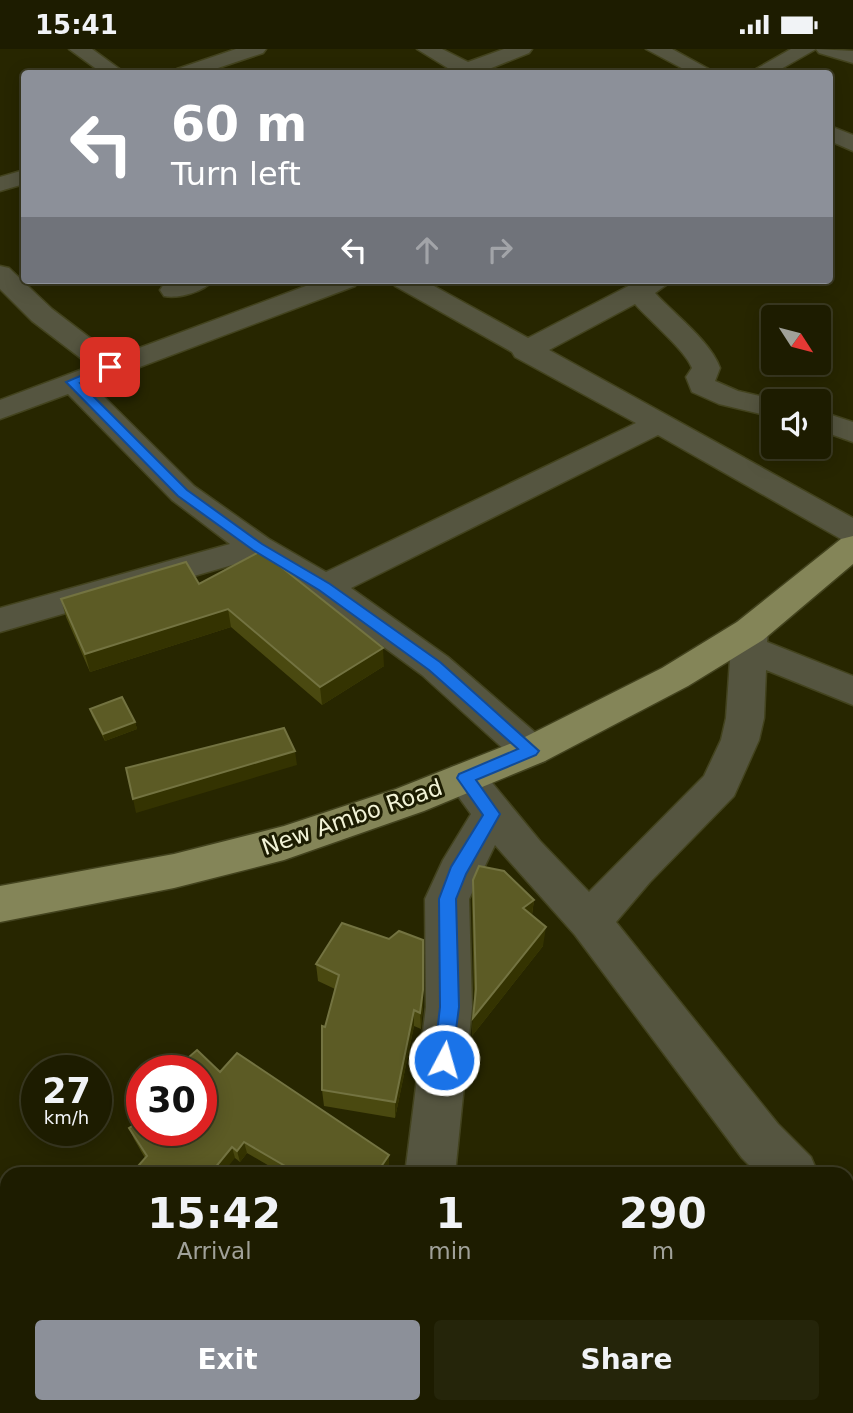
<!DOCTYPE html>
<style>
:root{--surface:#1d1c00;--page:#25250a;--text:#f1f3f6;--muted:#a0a199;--line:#3b3a22;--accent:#8c9099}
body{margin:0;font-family:"DejaVu Sans",sans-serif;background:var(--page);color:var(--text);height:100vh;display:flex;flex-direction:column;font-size:26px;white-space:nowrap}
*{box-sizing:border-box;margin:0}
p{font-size:23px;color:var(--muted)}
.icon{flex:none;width:38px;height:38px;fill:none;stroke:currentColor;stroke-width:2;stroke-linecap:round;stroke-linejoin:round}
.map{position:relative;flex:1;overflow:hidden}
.details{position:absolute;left:0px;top:1118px;width:854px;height:247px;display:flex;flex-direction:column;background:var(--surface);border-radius:21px 21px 0 0;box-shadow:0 4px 18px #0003,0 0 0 2px var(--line)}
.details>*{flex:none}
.hud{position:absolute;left:21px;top:21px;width:812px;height:214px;border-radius:7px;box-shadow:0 4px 18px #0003,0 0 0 2px var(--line);background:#8c9099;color:#fff;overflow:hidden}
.needle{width:46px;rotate:126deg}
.controls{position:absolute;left:761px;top:256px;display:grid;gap:14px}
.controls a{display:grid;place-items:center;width:70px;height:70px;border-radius:7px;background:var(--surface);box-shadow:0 4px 18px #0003,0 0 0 2px var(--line);font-size:35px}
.speed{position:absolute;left:21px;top:1006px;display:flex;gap:14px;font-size:35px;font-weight:700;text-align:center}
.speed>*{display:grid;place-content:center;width:91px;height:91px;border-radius:50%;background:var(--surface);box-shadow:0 4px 18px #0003,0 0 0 2px var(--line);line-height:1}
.speed small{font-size:18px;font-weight:400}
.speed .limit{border:10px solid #d22;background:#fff;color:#111}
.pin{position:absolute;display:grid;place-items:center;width:60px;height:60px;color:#fff;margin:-30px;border-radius:14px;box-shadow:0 4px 10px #0006}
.me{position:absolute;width:77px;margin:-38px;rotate:6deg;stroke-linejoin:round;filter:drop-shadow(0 0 5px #0008)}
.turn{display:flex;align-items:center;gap:24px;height:147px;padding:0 35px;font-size:32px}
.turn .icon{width:91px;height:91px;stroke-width:2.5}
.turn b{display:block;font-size:49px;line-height:60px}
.lanes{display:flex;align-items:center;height:66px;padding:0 35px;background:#0003;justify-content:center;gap:35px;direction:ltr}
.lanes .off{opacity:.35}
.eta{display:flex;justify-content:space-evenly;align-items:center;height:119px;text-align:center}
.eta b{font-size:42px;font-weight:600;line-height:49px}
.primary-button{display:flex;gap:14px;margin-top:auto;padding:14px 35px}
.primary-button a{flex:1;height:80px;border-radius:7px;background:var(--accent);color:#fff;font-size:28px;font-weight:600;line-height:80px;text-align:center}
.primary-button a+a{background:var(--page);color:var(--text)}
.status{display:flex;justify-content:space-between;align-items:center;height:49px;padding:0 35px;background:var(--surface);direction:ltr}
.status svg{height:19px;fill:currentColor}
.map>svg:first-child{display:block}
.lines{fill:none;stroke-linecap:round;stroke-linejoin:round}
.minor-casing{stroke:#43431e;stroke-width:3}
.major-casing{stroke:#43431e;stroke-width:3}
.minor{fill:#555540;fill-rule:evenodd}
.major{fill:#848558;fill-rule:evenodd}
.wall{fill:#4a4910}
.shaded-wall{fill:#343301}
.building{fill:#5c5b25;stroke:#737341;stroke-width:2}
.route{fill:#1a73e8;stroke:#114b97;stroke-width:2}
.labels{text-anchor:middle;stroke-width:6;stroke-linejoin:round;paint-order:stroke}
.street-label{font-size:23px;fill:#f1f2d6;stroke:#1d1d02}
</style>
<div class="status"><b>15:41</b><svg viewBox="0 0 49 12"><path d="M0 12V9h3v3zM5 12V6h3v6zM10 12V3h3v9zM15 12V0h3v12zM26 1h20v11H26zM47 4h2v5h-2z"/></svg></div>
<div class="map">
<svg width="853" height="1364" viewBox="0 0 853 1364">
<rect width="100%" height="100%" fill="#272600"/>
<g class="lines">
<g class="minor-casing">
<path id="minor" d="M 69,0 L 92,0 L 125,24 L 102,24 Z
M 236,0 L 266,0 L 263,4 L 203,24 L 174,24 L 177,20 Z
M 417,0 L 442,0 L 468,13 L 504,0 L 532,0 L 529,4 L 489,20 L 492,24 L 449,24 L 451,21 Z
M 646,0 L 672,0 L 716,24 L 691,24 Z
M 791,0 L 816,0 L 774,24 L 749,24 Z
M 816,0 L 853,2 L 853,14 L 819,4 Z
M 830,77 L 853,86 L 853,102 L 830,92 Z
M 24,121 L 24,135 L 0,142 L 0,128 Z
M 0,217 L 9,219 L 52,260 L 115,308 L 322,231 L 359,231 L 355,237 L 92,336 L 194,437 L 269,490 L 326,523 L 636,374 L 515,308 L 512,303 L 395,237 L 391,231 L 423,231 L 528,289 L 640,231 L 673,231 L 655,244 C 675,266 711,293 720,319 L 715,332 L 738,342 L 781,352 L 774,352 L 774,368 L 719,355 L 692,343 L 686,328 L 692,319 C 686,302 649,271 635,255 L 549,301 L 853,469 L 853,494 L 841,490 L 658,386 L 351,539 L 448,608 L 545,692 L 551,702 L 545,712 L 531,717 L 517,712 L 422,626 L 313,546 L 253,510 L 0,583 L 0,559 L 230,495 L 172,451 L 68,345 L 0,370 L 0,351 L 91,317 L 32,272 L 0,240 Z
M 176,231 L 213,231 C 204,243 178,250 164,247 L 160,241 L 164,235 Z
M 819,362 L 853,373 L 853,393 L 819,381 Z
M 750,570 L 763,573 L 768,582 L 767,593 L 853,627 L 853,656 L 766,621 L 764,669 L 759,691 L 734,747 L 650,833 L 616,873 L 778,1075 L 811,1108 L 818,1125 L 758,1125 L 742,1109 L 575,886 L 495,796 L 469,850 L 472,958 L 455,1125 L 405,1125 L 426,958 L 425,850 L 443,811 L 471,765 L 445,729 L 451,718 L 465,714 L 479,718 L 540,792 L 589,843 L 704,727 L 721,691 L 726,669 L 732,582 L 737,573 Z
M 847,1130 L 853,1132 L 853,1184 L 847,1182 Z
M 308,1358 L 370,1358 L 368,1364 L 305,1364 Z"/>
</g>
<g class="major-casing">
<path id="major" d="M 853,487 L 853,515 L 763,591 L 688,637 L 545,712 L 424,762 L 284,811 L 174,839 L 0,873 L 0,837 L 174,805 L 284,777 L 396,740 L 517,692 L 662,619 L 737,573 L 841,490 Z"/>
</g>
<use href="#minor" class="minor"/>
<use href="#major" class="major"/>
</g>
<path class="wall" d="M 199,535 L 384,617 L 322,656 L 231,578 L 90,623 L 66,568 L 61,550 Z
M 90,660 L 135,673 L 137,680 L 105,692 L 92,667 Z
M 473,831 L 534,851 L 532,866 L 543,897 L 472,987 L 474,951 L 472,851 Z
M 316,915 L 423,958 L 421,980 L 414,977 L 395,1069 L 324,1057 L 322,1041 L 325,978 L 335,940 L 318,932 Z
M 220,1023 L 389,1117 L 384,1125 L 283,1125 L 247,1104 L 240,1113 L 235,1109 L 145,1109 L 134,1090 L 129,1079 Z"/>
<path class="shaded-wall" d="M 228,560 L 231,578 L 90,623 L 85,605 Z
M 383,599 L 384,617 L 322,656 L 320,638 Z
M 135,673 L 137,680 L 105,692 L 103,685 Z
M 295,702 L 297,716 L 136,764 L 133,750 Z
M 534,851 L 531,871 L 523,859 Z
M 546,878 L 543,897 L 472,987 L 473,969 Z
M 423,941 L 423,958 L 421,980 L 420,964 Z
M 414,961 L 414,977 L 395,1069 L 395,1053 Z
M 244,1093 L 247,1104 L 240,1113 L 237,1102 Z
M 232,1098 L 235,1109 L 222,1125 L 210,1125 Z
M 389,1106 L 389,1117 L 384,1125 L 376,1125 Z"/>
<path class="building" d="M 261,502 L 383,599 L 320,638 L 228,560 L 85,605 L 61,550 L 186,513 L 199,535 Z
M 122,648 L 135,673 L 103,685 L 90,660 Z
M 284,679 L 295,702 L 133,750 L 126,719 Z
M 479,817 L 504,822 L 534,851 L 523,859 L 546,878 L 473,969 L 476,940 L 473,831 Z
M 342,874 L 389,890 L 399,882 L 423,891 L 423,941 L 420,964 L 414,961 L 395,1053 L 322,1041 L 322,977 L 325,978 L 339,926 L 316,915 Z
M 197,1001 L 220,1023 L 237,1004 L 389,1106 L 376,1125 L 299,1125 L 244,1093 L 237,1102 L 232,1098 L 210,1125 L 131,1125 L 147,1107 L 129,1079 L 142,1071 L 142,1082 L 201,1082 L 201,1022 L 173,1022 Z"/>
<path class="route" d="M 106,316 L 116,318 L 80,334 L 187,441 L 262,495 L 330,535 L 440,613 L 539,702 L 536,706 L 476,731 L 500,765 L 466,825 L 456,850 L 459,958 L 451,1018 L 444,1020 L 437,1018 L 434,1011 L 440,958 L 439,850 L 451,818 L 483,766 L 457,729 L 459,725 L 518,700 L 429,621 L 319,541 L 253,501 L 178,447 L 66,333 Z"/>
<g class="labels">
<g class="street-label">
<text transform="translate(352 768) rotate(-19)" y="8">New Ambo Road</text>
</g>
</g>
</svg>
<div class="controls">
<a><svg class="needle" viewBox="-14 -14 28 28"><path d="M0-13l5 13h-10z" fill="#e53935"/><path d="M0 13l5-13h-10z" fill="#a0a199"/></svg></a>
<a><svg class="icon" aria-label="sound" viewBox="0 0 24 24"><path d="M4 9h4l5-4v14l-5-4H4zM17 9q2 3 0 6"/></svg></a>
</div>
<div class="speed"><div>27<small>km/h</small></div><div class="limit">30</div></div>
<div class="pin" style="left:110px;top:318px;background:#d93025"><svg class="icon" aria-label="arrive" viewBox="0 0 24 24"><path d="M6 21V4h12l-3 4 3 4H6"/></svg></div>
<svg class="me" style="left:444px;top:1011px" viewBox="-20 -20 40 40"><circle r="17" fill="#1a73e8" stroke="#fff" stroke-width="3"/><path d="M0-11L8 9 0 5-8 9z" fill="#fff"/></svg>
<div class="hud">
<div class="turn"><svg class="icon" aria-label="left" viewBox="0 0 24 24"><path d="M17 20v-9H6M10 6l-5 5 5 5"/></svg><div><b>60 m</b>Turn left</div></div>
<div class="lanes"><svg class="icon" aria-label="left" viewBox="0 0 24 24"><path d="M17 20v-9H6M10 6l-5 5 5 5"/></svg><svg class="icon off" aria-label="ahead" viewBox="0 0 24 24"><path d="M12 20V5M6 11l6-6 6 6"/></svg><svg class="icon off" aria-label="right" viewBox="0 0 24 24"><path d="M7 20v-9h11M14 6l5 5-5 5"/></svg></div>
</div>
<section class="details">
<div class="eta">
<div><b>15:42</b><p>Arrival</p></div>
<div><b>1</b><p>min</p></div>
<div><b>290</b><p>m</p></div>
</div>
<div class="primary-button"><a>Exit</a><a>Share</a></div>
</section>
</div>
